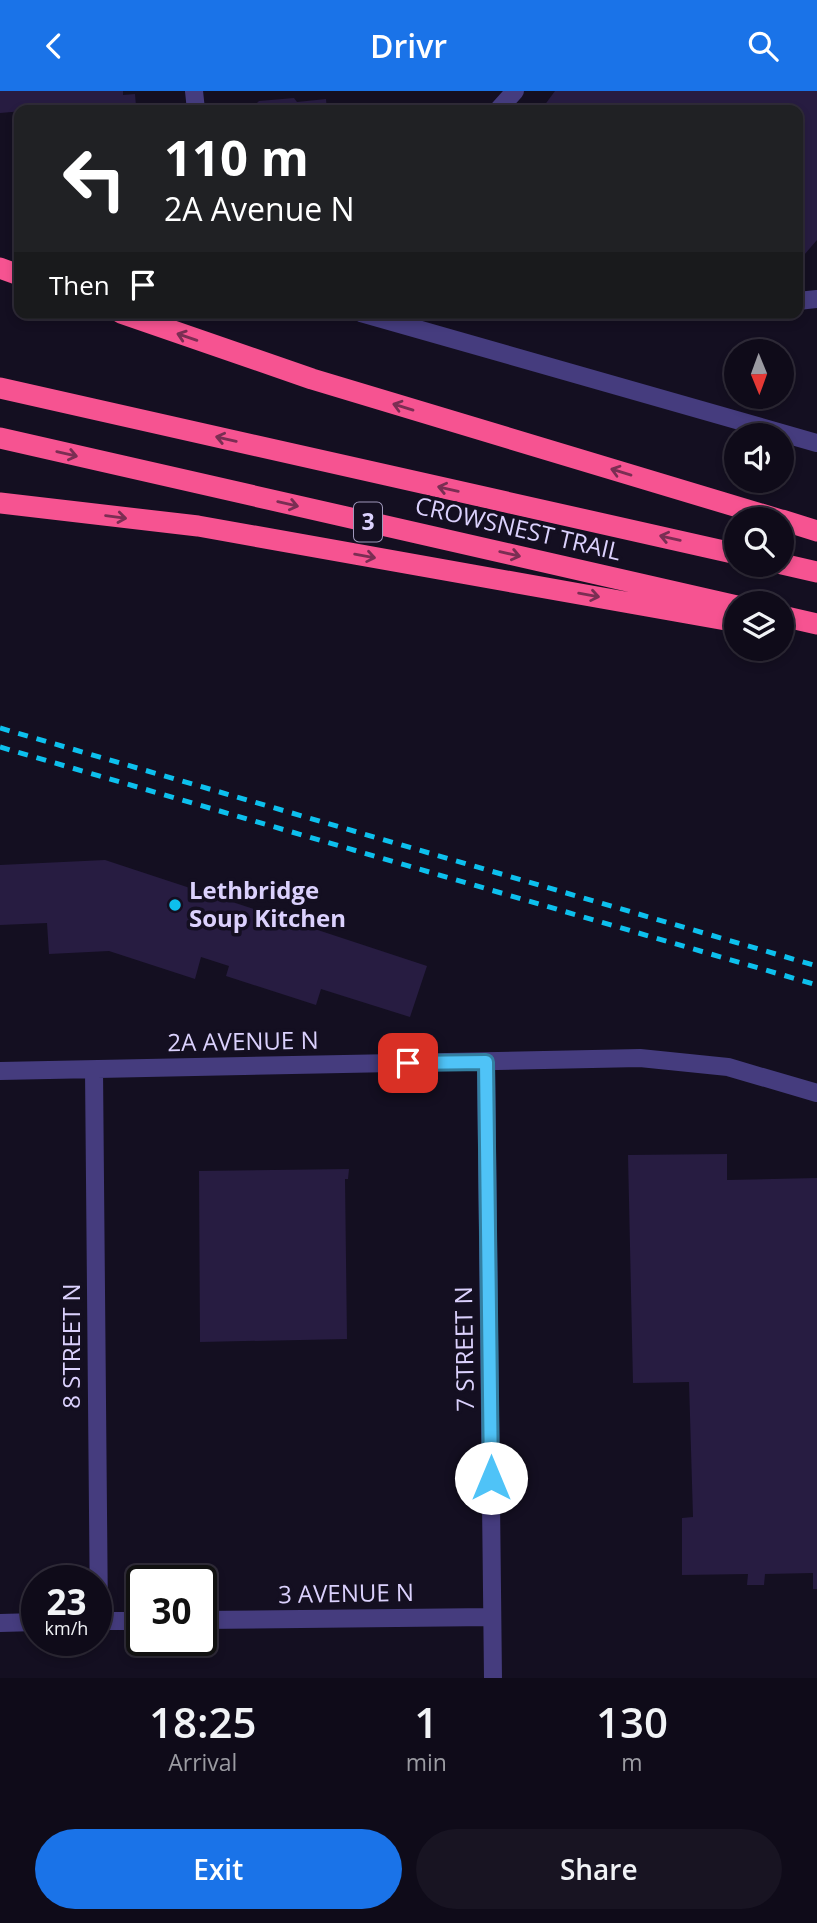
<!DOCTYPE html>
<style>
:root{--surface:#0f0b19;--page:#181422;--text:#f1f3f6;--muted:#9b9ba2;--line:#2f2b38;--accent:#1a73e8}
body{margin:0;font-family:"Open Sans",sans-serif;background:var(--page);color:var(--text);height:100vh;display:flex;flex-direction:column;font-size:26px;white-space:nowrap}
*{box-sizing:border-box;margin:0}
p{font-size:23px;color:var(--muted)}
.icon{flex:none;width:38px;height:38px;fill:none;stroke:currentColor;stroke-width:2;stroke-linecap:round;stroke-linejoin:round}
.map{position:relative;height:1587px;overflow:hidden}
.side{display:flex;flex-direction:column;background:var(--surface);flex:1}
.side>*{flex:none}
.hud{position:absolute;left:14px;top:14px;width:789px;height:214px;border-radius:14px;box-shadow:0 4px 10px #0003,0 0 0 2px var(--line);background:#202124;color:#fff;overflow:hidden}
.needle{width:46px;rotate:179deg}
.controls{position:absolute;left:724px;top:248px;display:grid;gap:14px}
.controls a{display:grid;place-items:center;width:70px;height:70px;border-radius:50%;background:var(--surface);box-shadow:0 4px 10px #0003,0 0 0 2px var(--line);font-size:35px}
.speed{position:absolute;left:21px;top:1474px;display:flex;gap:14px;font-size:35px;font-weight:700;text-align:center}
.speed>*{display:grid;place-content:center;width:91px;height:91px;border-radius:50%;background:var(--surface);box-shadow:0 4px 10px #0003,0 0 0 2px var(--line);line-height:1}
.speed small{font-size:18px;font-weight:400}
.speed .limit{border:4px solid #111;border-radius:10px;background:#fff;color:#111}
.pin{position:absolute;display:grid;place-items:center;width:60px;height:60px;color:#fff;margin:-30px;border-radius:14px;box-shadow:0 4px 10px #0006}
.me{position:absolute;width:77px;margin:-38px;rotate:0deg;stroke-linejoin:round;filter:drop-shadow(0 0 5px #0008)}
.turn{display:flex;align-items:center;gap:24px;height:147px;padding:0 35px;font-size:32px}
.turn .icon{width:91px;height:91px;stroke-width:2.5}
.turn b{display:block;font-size:49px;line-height:60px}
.then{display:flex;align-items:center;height:66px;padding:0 35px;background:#0003;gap:14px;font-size:26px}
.eta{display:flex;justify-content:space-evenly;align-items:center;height:119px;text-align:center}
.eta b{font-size:42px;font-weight:600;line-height:49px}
.button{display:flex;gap:14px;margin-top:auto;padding:14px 35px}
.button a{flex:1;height:80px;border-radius:42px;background:var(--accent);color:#fff;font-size:28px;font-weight:600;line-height:80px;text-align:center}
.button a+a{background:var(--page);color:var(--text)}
header{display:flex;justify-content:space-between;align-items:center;height:91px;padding:0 35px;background:var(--accent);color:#fff;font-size:32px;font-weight:600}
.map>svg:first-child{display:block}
.building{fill:#271c41}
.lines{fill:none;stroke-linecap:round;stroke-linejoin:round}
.minor{stroke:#453c7e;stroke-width:18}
.highway{stroke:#f65391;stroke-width:21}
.rail{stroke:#0dc0ed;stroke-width:5;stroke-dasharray:10 9;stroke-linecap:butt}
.oneway{stroke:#7a2e53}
.route-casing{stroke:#337fa1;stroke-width:18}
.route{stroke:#4fc3f7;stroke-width:12}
.poi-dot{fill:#0dc0ed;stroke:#140f21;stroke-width:2.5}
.labels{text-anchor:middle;stroke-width:7;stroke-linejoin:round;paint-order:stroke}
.shield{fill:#140f21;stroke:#9f97bb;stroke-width:2}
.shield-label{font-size:23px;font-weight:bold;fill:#dbd1fd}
.street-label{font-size:24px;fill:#dbd1fd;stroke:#140f21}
.poi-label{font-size:24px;font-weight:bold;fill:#dbd1fd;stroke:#140f21;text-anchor:start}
</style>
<header><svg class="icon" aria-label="back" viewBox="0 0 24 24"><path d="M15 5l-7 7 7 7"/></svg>Drivr<svg class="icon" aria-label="search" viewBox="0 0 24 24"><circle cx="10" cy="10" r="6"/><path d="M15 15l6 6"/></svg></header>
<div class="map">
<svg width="817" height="1587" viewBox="0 0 817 1587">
<rect width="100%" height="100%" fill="#140f21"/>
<path class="building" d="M 0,0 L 123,0 L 123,4 L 135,3 L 136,15 L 150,14 L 150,19 L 83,19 L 82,15 L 0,22 Z
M 555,0 L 817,0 L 817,149 L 798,171 L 798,19 L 541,19 Z
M 294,7 L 297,11 L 326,8 L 327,19 L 224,19 L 255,14 L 259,10 Z
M 105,769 L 427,875 L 410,926 L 321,898 L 316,914 L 226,885 L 229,875 L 201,866 L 195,888 L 109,860 L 49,863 L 47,832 L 0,834 L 0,774 Z
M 727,1063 L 727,1089 L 817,1087 L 817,1498 L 813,1498 L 813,1482 L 765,1483 L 764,1494 L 747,1494 L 748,1483 L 682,1484 L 682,1427 L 693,1426 L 689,1291 L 633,1292 L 628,1064 Z
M 349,1078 L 348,1088 L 345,1088 L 347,1248 L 200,1251 L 199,1080 Z"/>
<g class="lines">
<path class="minor" d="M 194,0 L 196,19
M 498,19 L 515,0
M 798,210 L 817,208
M 361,222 L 817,352
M 486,971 L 493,1587
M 94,979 L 99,1530
M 0,980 L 640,967 L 728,976 L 817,1002
M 201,1529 L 492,1526
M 96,1530 L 142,1530
M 0,1532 L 37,1531"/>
<path class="highway" d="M 0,177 L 19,184
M 121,222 L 312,288 L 781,429
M 0,297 L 737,463
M 0,347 L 737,515
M 0,412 L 198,435 L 737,531
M 782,429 L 817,440
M 782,473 L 817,481
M 782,525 L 817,533"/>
<path class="rail" d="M 0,637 L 817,875
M 0,656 L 817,894"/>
</g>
<defs><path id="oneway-shaft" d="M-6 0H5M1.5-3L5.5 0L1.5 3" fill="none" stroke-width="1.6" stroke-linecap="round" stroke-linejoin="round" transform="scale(1.75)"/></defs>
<g class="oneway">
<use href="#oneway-shaft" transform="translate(187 246) rotate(-161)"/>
<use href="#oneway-shaft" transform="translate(403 316) rotate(-163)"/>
<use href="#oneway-shaft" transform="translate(226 348) rotate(-167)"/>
<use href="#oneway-shaft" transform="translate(67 363) rotate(13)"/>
<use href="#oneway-shaft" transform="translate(621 381) rotate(-163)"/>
<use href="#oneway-shaft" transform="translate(448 398) rotate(-167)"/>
<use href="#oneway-shaft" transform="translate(288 413) rotate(13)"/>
<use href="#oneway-shaft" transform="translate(116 426) rotate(7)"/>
<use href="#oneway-shaft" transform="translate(670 447) rotate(-167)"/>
<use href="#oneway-shaft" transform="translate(510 463) rotate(13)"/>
<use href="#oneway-shaft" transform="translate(365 465) rotate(10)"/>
<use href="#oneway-shaft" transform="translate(589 504) rotate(10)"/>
</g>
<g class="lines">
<g class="route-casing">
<path id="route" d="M 408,972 L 486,971 L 491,1387"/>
</g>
<use href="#route" class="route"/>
</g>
<circle class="poi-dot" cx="175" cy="814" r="7"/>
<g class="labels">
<rect class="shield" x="354" y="411.5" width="28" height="39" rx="5"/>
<g class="shield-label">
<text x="368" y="439">3</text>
</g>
<g class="street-label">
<text transform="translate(518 438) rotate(13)" y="8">CROWSNEST TRAIL</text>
<text transform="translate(243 951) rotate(-1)" y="8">2A AVENUE N</text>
<text transform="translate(72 1255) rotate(-90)" y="8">8 STREET N</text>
<text transform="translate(465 1258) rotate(-91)" y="8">7 STREET N</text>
<text transform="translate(346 1503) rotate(-1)" y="8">3 AVENUE N</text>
</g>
<g class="poi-label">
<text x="189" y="808">Lethbridge<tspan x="189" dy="28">Soup Kitchen</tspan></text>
</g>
</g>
</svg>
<div class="controls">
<a><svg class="needle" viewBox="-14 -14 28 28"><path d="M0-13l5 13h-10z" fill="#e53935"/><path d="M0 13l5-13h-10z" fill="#9b9ba2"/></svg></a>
<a><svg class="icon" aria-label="sound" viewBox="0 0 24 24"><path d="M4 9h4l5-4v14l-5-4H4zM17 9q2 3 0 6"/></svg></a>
<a><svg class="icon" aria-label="search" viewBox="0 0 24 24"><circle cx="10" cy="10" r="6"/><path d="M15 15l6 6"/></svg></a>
<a><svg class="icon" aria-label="layers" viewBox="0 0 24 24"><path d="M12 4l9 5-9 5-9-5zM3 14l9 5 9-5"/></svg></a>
</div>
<div class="speed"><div>23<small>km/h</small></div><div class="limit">30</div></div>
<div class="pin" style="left:408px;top:972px;background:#d93025"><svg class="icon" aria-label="arrive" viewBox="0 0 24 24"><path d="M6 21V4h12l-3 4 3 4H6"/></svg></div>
<svg class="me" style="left:491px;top:1387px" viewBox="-20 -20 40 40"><circle r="19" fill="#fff"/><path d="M0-13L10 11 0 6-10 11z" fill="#4fc3f7"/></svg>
<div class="hud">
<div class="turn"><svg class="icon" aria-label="left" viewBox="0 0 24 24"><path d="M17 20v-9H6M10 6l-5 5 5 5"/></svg><div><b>110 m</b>2A Avenue N</div></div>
<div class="then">Then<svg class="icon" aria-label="arrive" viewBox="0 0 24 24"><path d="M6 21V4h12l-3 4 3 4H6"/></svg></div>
</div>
</div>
<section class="side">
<div class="eta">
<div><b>18:25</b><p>Arrival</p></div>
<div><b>1</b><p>min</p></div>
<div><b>130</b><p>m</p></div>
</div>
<div class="button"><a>Exit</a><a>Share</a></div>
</section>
